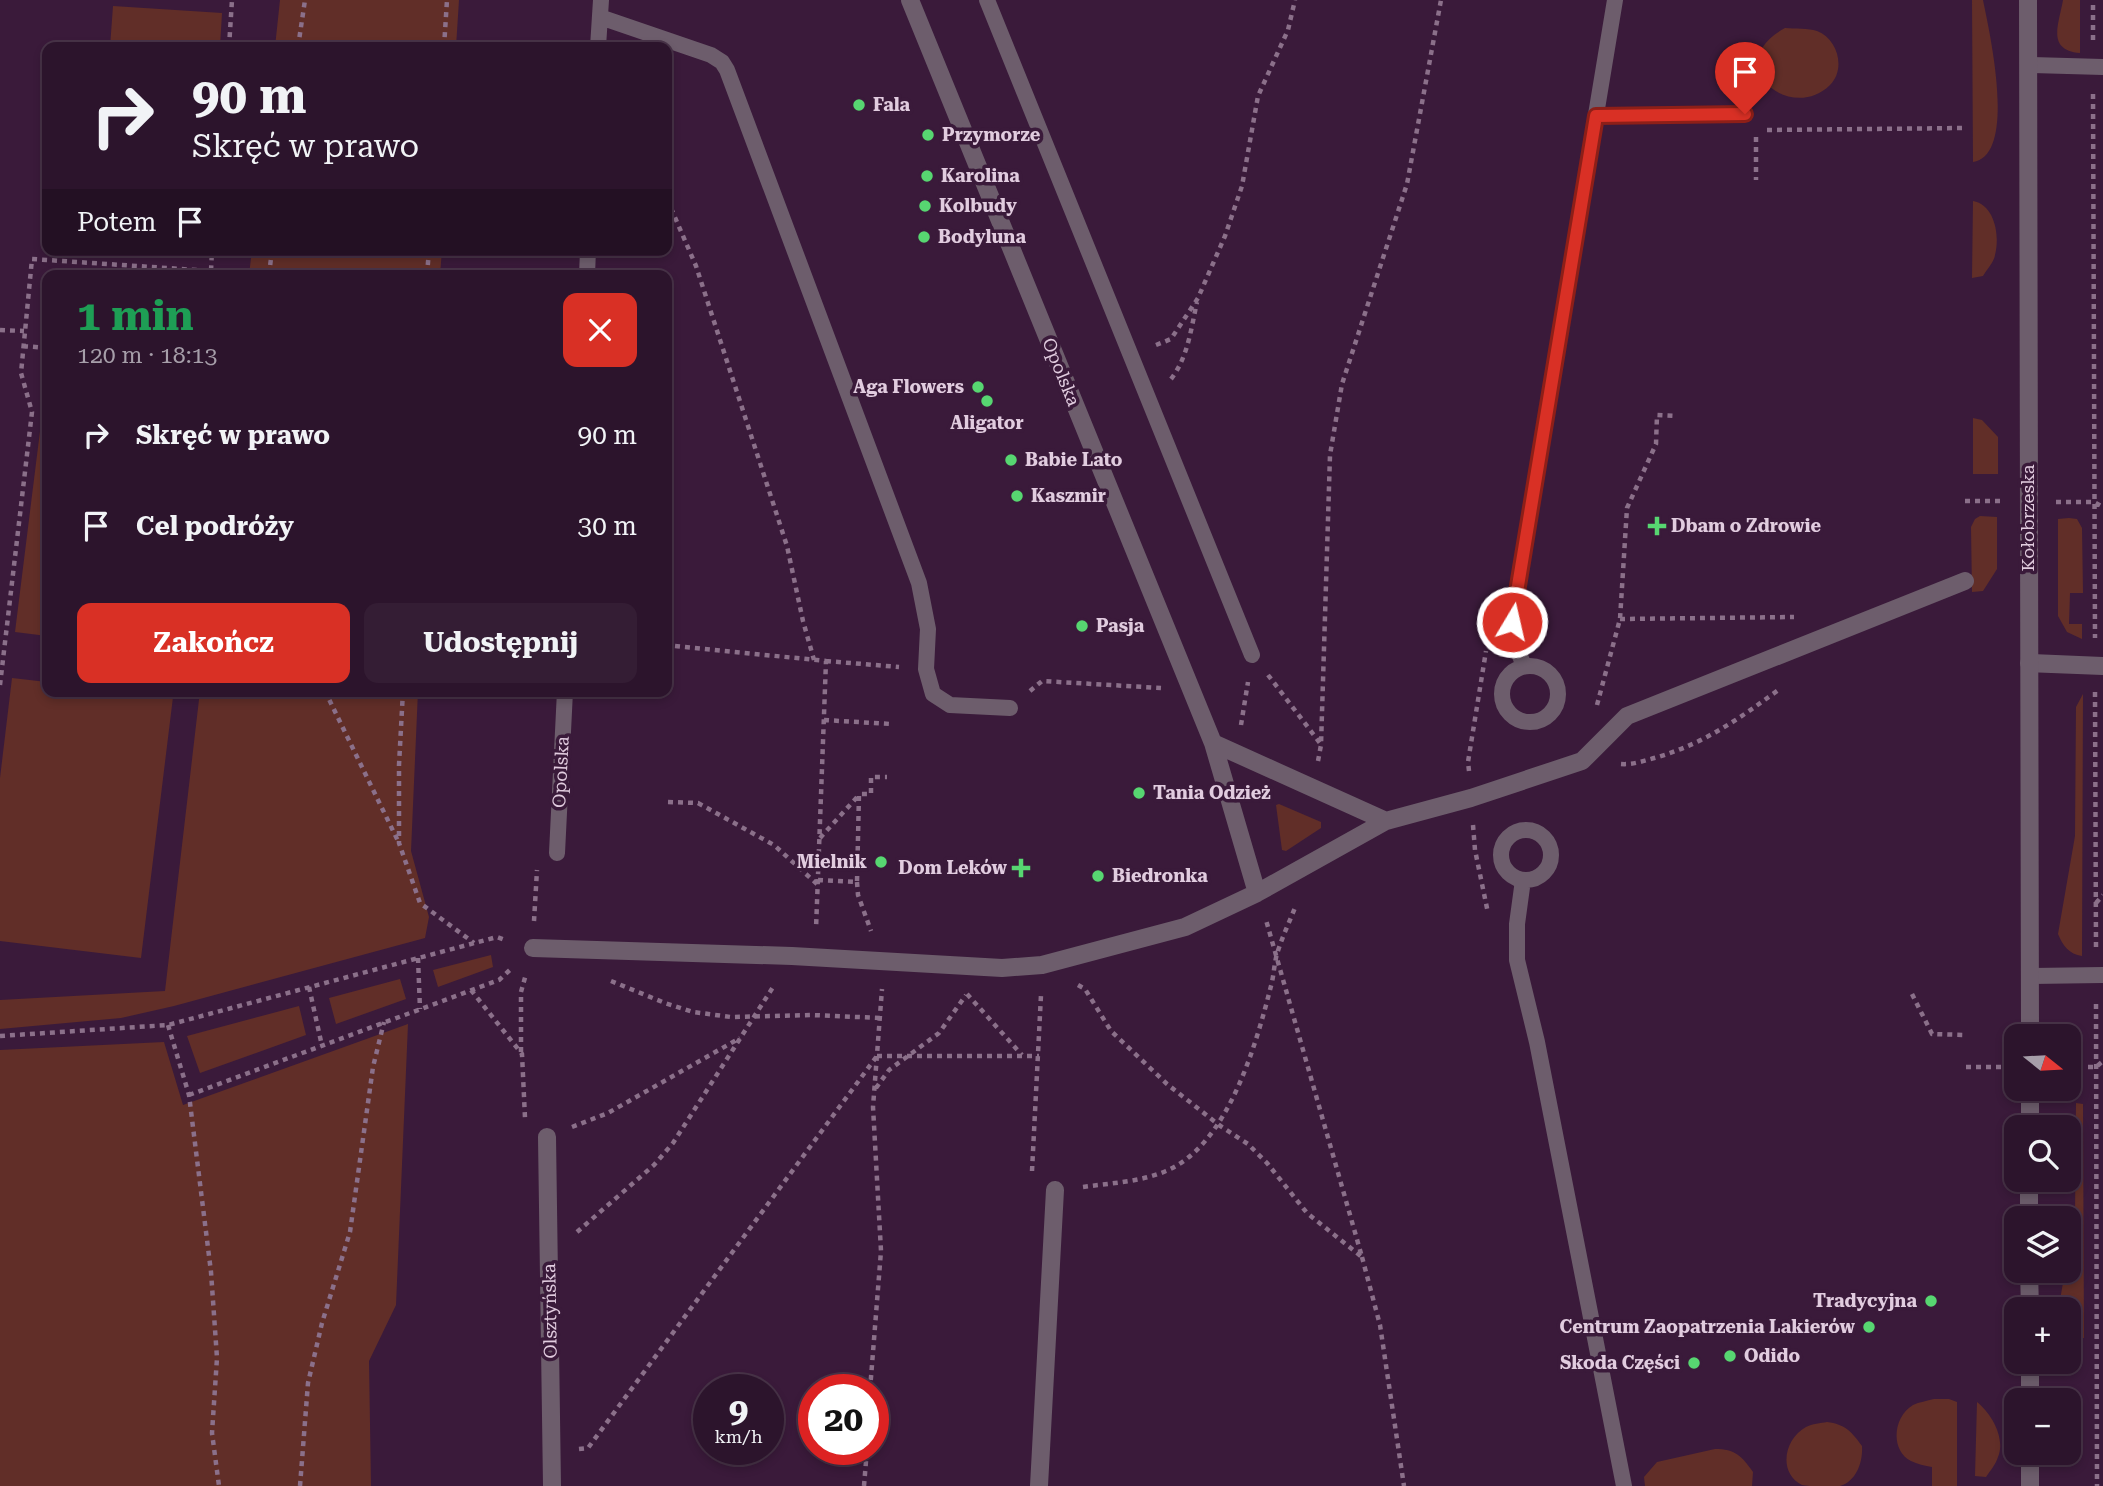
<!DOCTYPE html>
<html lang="pl">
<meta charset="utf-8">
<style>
:root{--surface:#2c142c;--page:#341d34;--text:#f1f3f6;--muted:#a69ea9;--line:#483348;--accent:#d93025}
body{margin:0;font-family:"Roboto Serif",serif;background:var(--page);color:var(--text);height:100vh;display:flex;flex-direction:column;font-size:26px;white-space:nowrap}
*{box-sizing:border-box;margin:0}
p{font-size:23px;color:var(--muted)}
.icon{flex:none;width:38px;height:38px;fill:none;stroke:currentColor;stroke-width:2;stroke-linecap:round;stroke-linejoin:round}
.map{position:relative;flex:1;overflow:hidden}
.drawer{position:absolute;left:42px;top:270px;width:630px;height:427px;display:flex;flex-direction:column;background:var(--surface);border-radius:14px;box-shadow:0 4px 10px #0003,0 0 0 2px var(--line)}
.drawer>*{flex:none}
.guide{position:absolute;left:42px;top:42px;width:630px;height:214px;border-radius:14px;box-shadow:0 4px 10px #0003,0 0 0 2px var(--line);background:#2c142c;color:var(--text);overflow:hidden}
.needle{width:46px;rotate:108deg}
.buttons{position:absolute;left:2004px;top:1024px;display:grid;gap:14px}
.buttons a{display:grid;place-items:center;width:77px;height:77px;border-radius:14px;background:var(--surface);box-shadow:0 4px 10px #0003,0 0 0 2px var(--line);font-size:35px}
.speed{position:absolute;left:693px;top:1374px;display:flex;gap:14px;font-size:35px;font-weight:700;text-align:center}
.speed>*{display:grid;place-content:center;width:91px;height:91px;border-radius:50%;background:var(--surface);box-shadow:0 4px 10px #0003,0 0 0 2px var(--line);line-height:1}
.speed small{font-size:18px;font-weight:400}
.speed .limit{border:10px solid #d22;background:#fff;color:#111}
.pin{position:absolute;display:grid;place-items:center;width:60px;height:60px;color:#fff;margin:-72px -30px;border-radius:50% 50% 50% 0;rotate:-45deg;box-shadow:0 0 7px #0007}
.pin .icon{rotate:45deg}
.me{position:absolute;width:77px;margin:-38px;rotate:9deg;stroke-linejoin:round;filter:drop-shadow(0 0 5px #0008)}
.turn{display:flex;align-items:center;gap:24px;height:147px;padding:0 35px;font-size:32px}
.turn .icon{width:91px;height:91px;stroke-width:2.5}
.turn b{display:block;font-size:49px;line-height:60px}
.then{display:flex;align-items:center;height:66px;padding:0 35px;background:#0003;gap:14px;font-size:26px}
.round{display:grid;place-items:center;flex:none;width:74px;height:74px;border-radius:14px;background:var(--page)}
.overview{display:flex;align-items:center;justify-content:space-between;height:119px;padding:0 35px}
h1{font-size:42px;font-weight:700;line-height:52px;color:#1e9e55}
.cta{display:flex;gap:14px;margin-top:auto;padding:14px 35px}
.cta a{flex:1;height:80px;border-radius:14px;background:var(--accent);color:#fff;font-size:28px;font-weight:700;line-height:80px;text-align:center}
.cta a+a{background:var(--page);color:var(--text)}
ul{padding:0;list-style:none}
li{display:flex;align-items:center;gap:21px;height:91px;padding:0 35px}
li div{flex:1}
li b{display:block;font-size:26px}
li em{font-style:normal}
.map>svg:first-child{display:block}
.green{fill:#612e28}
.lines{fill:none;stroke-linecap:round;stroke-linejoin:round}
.path{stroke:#8b708a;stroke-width:4.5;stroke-dasharray:5 5;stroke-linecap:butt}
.service{stroke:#6d5d6c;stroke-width:16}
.pedestrian{stroke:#6d5d6c;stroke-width:18}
.minor{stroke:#6d5d6c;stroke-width:18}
.tertiary{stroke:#6d5d6c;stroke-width:18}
.route-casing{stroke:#8d1f18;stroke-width:18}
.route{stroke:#d93025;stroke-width:12}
.poi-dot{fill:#57d671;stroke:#3a1a3a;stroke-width:2.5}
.labels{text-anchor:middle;stroke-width:7;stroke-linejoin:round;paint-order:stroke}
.poi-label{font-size:18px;font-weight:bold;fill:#e1ccdf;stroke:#3a1a3a;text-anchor:start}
.street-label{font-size:18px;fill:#e1ccdf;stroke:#3a1a3a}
</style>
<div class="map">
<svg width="2103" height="1486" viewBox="0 0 2103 1486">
<rect width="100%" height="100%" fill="#3a1a3a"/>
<path class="green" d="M 280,0 L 459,0 L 456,47 L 275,47 Z
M 1972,0 L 1983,0 C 1989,30 2018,155 1973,162 Z
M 2063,0 L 2080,0 L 2080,53 C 2046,50 2059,24 2063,0 Z
M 113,6 L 222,13 L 220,47 L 110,47 Z
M 1785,28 C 1795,29 1808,28 1817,31 C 1838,39 1846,69 1830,85 C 1791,124 1718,65 1785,28 Z
M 1973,201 C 1995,205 2000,236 1995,255 C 1994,262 1987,269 1983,276 L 1972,278 Z
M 252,250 L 442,250 L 440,275 L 249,275 Z
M 47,375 L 47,636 L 15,632 Z
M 1973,418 L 1982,420 L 1998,437 L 1998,474 L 1973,474 Z
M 1980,516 L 1997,517 L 1997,569 L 1983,591 L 1972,592 L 1971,527 L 1975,519 Z
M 2069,518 L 2077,519 L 2082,528 L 2083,593 L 2070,593 L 2069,624 L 2082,624 L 2082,639 L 2067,632 L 2058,616 L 2058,519 Z
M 12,678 L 47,682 L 47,691 L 121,691 L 173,697 L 141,958 L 0,941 L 0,778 Z
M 200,691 L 418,691 L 411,851 L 429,917 L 425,938 L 174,1006 L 121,1018 L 0,1029 L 0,1000 L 165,991 Z
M 2083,694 L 2082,956 C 2069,954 2063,946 2058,934 L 2075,836 L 2076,707 Z
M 1279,804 L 1321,822 L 1321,828 L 1286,851 L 1282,850 L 1276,805 Z
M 491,955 L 493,967 L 438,987 L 433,970 Z
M 400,979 L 406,999 L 336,1024 L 329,998 Z
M 299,1006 L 306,1035 L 200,1073 L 187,1036 Z
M 408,1024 L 396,1305 L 369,1361 L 371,1486 L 0,1486 L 0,1050 L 164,1042 L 183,1105 Z
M 2076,1103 L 2083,1104 L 2084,1338 L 2073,1338 L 2069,1330 L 2068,1309 L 2059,1309 L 2059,1306 L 2065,1271 L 2068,1270 L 2069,1252 L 2075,1216 Z
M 1934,1399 L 1949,1399 L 1957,1402 L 1957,1486 L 1932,1486 L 1932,1467 C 1925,1466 1917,1464 1911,1461 C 1890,1450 1893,1417 1913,1405 C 1919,1402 1927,1401 1934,1399 Z
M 1977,1402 C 1991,1413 2006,1438 1998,1457 C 1996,1464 1990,1471 1986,1477 L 1975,1476 Z
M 1827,1422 C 1845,1424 1852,1432 1862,1446 C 1863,1461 1857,1481 1840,1486 C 1833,1486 1824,1486 1818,1486 C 1813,1486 1806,1486 1802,1485 C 1777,1472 1785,1438 1806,1427 C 1812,1424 1821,1423 1827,1422 Z
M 1715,1449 C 1735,1449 1742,1456 1753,1472 L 1752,1486 L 1645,1486 L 1644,1477 L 1657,1462 Z"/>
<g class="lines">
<path class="path" d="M 2093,40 L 2093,0
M 229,47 L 232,0
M 298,47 L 305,0
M 444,47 L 447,0
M 2093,94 L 2095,638
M 1767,130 L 1964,128
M 1756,137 L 1756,180
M 667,199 L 696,266 L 787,546 L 803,621 L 814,660
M 269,275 L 272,250
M 427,275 L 429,250
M 0,330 L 24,331
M 1156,345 L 1171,339 L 1198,298 L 1225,236 L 1242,186 L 1258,96 L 1288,30 L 1295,0
M 23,346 L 47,348
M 1171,379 C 1188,357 1191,329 1197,302
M 1965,501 L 2002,501
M 2056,502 L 2094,502 L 2103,507
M 1620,619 L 1794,617
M 675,646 L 826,661 L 816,929
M 826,661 L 899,667
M 1268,675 L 1320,743
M 0,685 L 32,412 L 21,373 L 32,259 L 211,271 L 212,250
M 325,691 L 398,841
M 403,691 L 399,765 L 399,843 L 420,903 L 474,943
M 1030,691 L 1042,681 L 1161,688
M 2095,692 L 2096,950
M 1597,705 L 1620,619 L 1627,508 L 1656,444 L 1657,415 L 1676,416
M 824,720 L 891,724
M 1241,725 L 1248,682
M 1318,761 L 1321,745 L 1330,455 L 1342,384 L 1407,184 L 1441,0
M 1621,764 C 1634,765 1646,760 1658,757 C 1707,742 1740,718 1781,688
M 1469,771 L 1468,762 L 1486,651
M 668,802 L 698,803 L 774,845 L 817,884
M 1473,825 L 1475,850 L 1488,913
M 820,838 L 859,795
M 818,880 L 857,882 L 859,794 L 871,794 L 871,777 L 887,777
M 857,882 L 858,895 L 871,931
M 2096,903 L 2103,895
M 534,921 L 537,870
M 418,958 L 420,1009
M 611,981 L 665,1003 L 693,1012 L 731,1017 L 812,1015 L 880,1018
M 1078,985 L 1085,989 L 1111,1031 L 1167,1084 L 1219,1125 L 1248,1144 L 1267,1163 L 1307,1213 L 1362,1257 L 1266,920
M 309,987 L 322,1046
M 471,990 L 522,1054 L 525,1118
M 967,994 L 1022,1055
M 1912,994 L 1932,1034 L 1966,1035
M 2096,1004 L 2097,1486
M 168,1025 L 189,1095 L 211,1272 L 217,1358 L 212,1433 L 219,1486
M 0,1036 L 168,1025 L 497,937 L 505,940
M 521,1052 L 521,992 L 526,974
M 877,1056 L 1039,1056
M 1966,1067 L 2012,1067
M 2068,1067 L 2096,1067 L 2103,1061
M 876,1088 L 889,1070 L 939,1033 L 966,995
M 189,1095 L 499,980 L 512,968
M 572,1127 L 608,1113 L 740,1038
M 1032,1171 L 1041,995
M 1083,1187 C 1111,1183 1140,1182 1166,1171 C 1228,1145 1256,1045 1271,986 C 1274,975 1274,964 1277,954 C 1282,937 1290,921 1296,905
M 577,1232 L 654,1165 L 673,1143 L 775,984
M 1362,1257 L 1380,1325 L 1404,1486
M 870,1390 L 881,1251 L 873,1107 L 882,989
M 579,1449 L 588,1448 L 877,1056
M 300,1486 L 308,1383 L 322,1323 L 350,1232 L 373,1067 L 384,1022
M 864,1486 L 867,1449"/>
<path class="service" d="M 987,0 L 1252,655
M 600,17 L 711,55 L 722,62 L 727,70 L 919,583 L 928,629 L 926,669 L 933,694 L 950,705 L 1010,708
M 598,47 L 601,0
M 2028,65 L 2103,67
M 1596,116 L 1745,114
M 587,275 L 588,250
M1502 694a28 28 0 1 1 56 0a28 28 0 1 1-56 0Z
M 1524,666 L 1516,646 L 1512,622 L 1615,0
M1501 855a25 25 0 1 1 50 0a25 25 0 1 1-50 0Z
M 557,853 L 565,691
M 1523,880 L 1517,924 L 1517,960 L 1537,1042 L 1624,1486
M 2030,976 L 2103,975"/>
<path class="pedestrian" d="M 910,0 L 1213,743 L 1257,893
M 1213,743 L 1386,821
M 533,948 L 792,956 L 1002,968 L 1042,965 L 1185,927 L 1257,893 L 1386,821 L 1471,798 L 1582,761 L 1627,716 L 1965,581"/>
<path class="minor" d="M 2029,663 L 2103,666
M 547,1137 L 552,1486
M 1039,1486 L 1055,1190"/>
<path class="tertiary" d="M 2028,0 L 2030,1036
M 2030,1127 L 2030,1088
M 2029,1218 L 2029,1180
M 2029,1270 L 2030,1309
M 2030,1362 L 2030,1400
M 2030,1452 L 2030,1486"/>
</g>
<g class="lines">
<g class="route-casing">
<path id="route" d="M 1512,622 L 1596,116 L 1745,114"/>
</g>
<use href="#route" class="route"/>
</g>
<g class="poi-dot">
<circle cx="859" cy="105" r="7"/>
<circle cx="928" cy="135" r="7"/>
<circle cx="927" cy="176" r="7"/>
<circle cx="925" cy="206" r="7"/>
<circle cx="924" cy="237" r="7"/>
<circle cx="978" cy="387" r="7"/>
<circle cx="987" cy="401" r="7"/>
<circle cx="1011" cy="460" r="7"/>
<circle cx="1017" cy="496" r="7"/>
<path d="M1653.5 515.5h7v7h7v7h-7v7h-7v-7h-7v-7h7z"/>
<circle cx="1082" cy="626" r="7"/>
<circle cx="1139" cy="793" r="7"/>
<circle cx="881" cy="862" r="7"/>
<path d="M1017.5 857.5h7v7h7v7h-7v7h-7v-7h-7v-7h7z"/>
<circle cx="1098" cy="876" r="7"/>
<circle cx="1931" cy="1301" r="7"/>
<circle cx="1869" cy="1327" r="7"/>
<circle cx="1730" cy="1356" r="7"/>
<circle cx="1694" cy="1363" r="7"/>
</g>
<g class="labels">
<g class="poi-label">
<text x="873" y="111">Fala</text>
<text x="942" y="141">Przymorze</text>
<text x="941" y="182">Karolina</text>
<text x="939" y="212">Kolbudy</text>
<text x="938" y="243">Bodyluna</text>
<text x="964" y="393" text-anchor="end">Aga Flowers</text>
<text x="987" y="429" text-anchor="middle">Aligator</text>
<text x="1025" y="466">Babie Lato</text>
<text x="1031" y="502">Kaszmir</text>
<text x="1671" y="532">Dbam o Zdrowie</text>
<text x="1096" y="632">Pasja</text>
<text x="1153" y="799">Tania Odzież</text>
<text x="867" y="868" text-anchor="end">Mielnik</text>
<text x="1007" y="874" text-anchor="end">Dom Leków</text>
<text x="1112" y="882">Biedronka</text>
<text x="1917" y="1307" text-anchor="end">Tradycyjna</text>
<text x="1855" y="1333" text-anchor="end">Centrum Zaopatrzenia Lakierów</text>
<text x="1744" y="1362">Odido</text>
<text x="1680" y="1369" text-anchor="end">Skoda Części</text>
</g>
<g class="street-label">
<text transform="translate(1061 372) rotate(68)" y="6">Opolska</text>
<text transform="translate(2028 518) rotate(-90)" y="6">Kołobrzeska</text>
<text transform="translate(561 772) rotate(-87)" y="6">Opolska</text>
<text transform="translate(550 1311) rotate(-91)" y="6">Olsztyńska</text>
</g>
</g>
</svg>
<div class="buttons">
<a><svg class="needle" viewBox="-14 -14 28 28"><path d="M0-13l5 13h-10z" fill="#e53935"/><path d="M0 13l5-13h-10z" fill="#a69ea9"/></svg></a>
<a><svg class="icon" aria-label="search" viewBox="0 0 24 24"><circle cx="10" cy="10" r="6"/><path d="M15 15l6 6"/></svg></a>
<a><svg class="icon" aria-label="layers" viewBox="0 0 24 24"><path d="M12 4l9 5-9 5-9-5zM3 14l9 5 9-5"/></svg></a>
<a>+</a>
<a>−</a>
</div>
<div class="speed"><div>9<small>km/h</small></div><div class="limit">20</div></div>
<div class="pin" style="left:1745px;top:114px;background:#d93025"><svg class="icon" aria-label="arrive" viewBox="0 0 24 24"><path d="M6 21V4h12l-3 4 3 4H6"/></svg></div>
<svg class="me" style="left:1512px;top:622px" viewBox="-20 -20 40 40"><circle r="17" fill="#d93025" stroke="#fff" stroke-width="3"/><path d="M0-11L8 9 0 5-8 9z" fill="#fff"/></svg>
<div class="guide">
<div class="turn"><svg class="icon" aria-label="right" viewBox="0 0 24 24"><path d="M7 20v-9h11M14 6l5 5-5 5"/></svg><div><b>90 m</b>Skręć w prawo</div></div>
<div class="then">Potem<svg class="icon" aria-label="arrive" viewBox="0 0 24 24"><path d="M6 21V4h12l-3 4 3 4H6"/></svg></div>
</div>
<section class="drawer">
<div class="overview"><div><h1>1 min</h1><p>120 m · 18:13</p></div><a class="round" style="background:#d93025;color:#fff"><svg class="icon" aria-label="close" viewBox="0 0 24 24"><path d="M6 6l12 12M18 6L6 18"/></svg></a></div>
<ul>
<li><svg class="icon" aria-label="right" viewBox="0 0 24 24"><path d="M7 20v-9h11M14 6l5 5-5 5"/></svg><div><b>Skręć w prawo</b></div><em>90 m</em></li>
<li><svg class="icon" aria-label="arrive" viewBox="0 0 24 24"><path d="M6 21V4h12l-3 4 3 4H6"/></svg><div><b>Cel podróży</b></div><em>30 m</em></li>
</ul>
<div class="cta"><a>Zakończ</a><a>Udostępnij</a></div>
</section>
</div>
